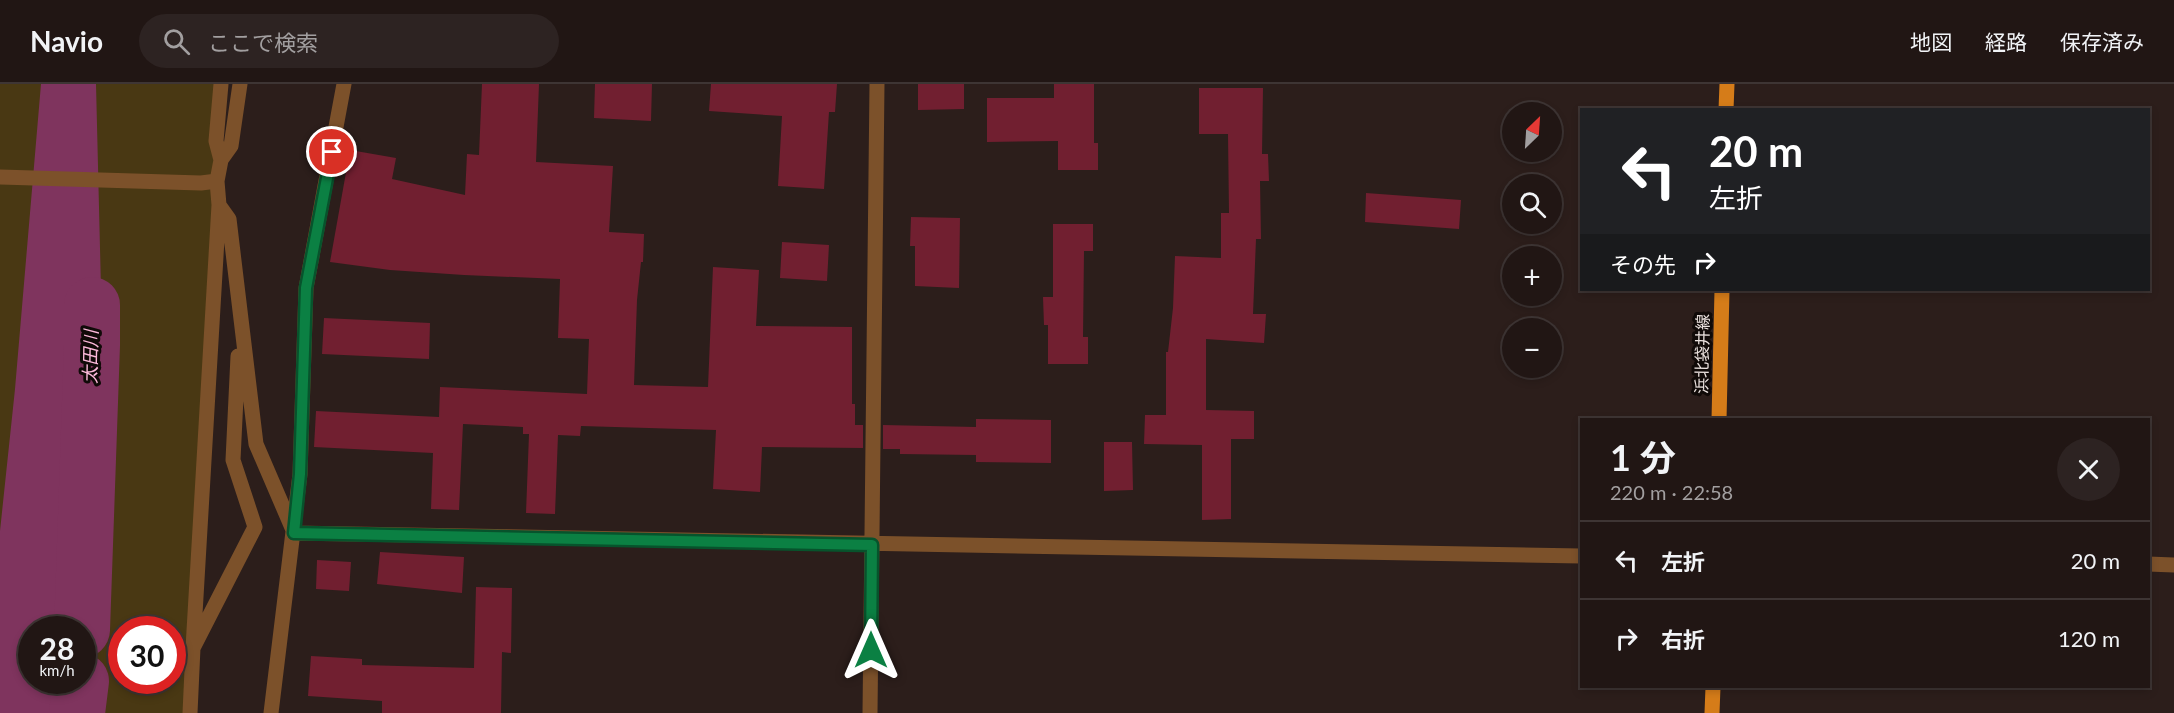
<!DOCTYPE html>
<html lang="ja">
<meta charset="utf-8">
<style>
:root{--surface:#211614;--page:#2d2322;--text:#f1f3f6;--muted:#a29fa0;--line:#3e3534}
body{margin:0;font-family:Lato,"Noto Sans JP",sans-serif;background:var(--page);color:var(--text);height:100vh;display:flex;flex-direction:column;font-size:22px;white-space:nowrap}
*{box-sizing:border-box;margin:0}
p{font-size:20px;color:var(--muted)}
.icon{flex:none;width:33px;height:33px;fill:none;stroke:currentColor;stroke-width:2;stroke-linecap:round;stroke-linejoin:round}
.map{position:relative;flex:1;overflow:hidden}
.side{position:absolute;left:1580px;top:334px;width:570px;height:270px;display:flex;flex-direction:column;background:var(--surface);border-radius:0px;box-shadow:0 3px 9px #0003,0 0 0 2px var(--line)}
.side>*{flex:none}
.guide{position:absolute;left:1580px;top:24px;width:570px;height:183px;border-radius:0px;box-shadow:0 3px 9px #0003,0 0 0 2px var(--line);background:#202124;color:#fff;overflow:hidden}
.needle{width:39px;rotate:25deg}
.fabs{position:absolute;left:1502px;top:18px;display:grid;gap:12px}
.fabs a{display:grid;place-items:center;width:60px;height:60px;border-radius:50%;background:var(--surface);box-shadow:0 3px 9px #0003,0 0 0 2px var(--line);font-size:30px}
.speed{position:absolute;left:18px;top:532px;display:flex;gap:12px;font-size:30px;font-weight:700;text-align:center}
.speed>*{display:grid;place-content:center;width:78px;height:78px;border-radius:50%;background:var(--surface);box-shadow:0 3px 9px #0003,0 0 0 2px var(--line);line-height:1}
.speed small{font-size:15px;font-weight:400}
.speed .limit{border:9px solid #d22;background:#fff;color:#111}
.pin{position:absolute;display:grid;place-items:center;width:51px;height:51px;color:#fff;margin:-26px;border:3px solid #fff;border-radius:50%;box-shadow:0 2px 6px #0007}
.me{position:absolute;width:66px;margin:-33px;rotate:0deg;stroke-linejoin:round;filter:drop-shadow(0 0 4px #0008)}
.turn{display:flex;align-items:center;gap:21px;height:126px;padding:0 30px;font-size:27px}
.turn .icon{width:78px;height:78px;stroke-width:2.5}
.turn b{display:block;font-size:42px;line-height:51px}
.then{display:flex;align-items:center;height:57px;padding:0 30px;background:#0003;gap:12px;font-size:22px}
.round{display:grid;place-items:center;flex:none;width:63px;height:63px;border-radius:32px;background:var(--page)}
.overview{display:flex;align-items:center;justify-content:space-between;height:102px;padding:0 30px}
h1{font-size:36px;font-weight:700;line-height:45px}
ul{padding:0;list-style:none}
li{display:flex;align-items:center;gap:18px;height:78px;padding:0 30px;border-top:2px solid var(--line)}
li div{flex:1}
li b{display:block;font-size:22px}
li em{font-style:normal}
header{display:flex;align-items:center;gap:36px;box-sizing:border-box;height:84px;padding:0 30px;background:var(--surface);border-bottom:2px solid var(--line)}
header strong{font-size:28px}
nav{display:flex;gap:33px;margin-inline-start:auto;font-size:21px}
.search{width:420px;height:54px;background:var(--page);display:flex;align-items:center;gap:15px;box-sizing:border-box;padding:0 21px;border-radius:33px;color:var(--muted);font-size:22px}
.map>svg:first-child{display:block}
.green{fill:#493813;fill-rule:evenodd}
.water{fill:#7f345e}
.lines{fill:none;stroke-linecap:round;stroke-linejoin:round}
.river{stroke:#7f345e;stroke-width:56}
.building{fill:#711f30}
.street{stroke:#7c512a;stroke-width:15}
.primary{stroke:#d57c19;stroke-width:15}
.route-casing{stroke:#07532c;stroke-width:15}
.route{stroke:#0b8043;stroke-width:10}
.labels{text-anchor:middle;stroke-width:6;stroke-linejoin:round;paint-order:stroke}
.street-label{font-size:16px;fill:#ede4e1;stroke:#100a08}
.water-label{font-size:18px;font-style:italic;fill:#fcb9da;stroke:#100a08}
</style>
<header>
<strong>Navio</strong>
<div class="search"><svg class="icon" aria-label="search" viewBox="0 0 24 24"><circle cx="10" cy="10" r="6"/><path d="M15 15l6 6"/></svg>ここで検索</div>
<nav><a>地図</a><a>経路</a><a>保存済み</a></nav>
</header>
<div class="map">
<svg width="2174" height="629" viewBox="0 0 2174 629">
<rect width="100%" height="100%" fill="#2c1e1b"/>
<path class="green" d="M 0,0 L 224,0 L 189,629 L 0,629 ZM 32,546 L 82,546 L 82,597 L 32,597 ZM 122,546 L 172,546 L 172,597 L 122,597 Z"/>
<path class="water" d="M 41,0 L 96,0 L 101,205 L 64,546 L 32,546 L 32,597 L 59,597 L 55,629 L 0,629 L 0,447 L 15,305 Z"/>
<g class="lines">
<path class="river" d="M 82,546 L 92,261 L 92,221
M 77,629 L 81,597"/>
</g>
<path class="building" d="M 482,0 L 539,0 L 536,78 L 613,82 L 609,148 L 644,150 L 643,178 L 641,178 L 637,216 L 634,301 L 708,303 L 713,183 L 759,186 L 756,242 L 852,243 L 852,320 L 855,320 L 855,341 L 863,341 L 863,364 L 762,363 L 760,408 L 713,405 L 716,346 L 581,342 L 580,352 L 558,351 L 555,430 L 526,429 L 529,350 L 523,350 L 523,343 L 463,340 L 459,426 L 431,425 L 433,369 L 314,363 L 316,327 L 439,333 L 440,303 L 587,310 L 589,255 L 558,254 L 560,195 L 464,191 L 390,186 L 330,178 L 350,66 L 396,74 L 392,95 L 465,111 L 467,70 L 479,71 Z
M 595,0 L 652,0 L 651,37 L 594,34 Z
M 711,0 L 837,0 L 835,28 L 829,28 L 824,105 L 778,102 L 782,32 L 709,27 Z
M 918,0 L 964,0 L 964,25 L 918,26 Z
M 1054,0 L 1094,0 L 1094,59 L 1098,59 L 1098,86 L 1058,86 L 1058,57 L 987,58 L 987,14 L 1054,14 Z
M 1199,4 L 1263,4 L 1262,70 L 1268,70 L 1269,97 L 1260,97 L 1261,155 L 1256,155 L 1253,230 L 1266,230 L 1264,259 L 1206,255 L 1206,326 L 1254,327 L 1254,355 L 1231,355 L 1231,435 L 1202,436 L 1202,361 L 1144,360 L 1145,331 L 1166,331 L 1166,268 L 1168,268 L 1173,224 L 1175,172 L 1221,174 L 1221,129 L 1229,129 L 1228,50 L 1199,50 Z
M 1366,109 L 1461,116 L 1459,145 L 1365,138 Z
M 911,133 L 960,134 L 959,204 L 915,202 L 915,162 L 910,162 Z
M 1053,140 L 1093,140 L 1093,167 L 1084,167 L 1083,253 L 1088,253 L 1088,280 L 1048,280 L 1048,241 L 1044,241 L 1043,213 L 1053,213 Z
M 782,158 L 829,161 L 827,197 L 780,194 Z
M 324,234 L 430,239 L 429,275 L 322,270 Z
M 976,335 L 1051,336 L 1051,379 L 976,378 L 976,371 L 900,370 L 900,365 L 883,365 L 883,341 L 976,343 Z
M 1104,358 L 1132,358 L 1133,406 L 1104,407 Z
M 380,468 L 464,473 L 462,509 L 377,500 Z
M 317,476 L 351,478 L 349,507 L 316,505 Z
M 476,503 L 512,504 L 511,569 L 502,568 L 501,629 L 382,629 L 382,617 L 308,612 L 311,572 L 362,575 L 362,581 L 474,584 Z"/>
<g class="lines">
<path class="street" d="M 221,76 L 231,62 L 240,0
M 0,93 L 201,99 L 217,97 L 219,121 L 229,135 L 256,360 L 293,446
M 217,97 L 221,76 L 216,57 L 221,0
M 294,449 L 1581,472
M 2148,480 L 2174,481
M 193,564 L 219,121
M 190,629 L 193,564 L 255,443 L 233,376 L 238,272
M 271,629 L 300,390 L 306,204 L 344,0
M 870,629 L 877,0"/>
<path class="primary" d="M 1726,26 L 1727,0
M 1719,336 L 1722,206
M 1712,629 L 1713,603"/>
</g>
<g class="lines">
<g class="route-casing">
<path id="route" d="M 332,68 L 306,204 L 300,390 L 294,449 L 872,461 L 871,566"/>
</g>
<use href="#route" class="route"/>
</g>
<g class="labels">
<g class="street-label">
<text transform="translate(1702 270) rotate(-89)" y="6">浜北袋井線</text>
</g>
<g class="water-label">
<text transform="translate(91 273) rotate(-89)" y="6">太田川</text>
</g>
</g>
</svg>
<div class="fabs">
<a><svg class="needle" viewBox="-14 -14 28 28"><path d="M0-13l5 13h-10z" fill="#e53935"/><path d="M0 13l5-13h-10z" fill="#a29fa0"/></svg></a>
<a><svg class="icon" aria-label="search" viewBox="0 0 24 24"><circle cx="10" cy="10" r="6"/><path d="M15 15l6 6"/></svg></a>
<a>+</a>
<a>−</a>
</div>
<div class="speed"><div>28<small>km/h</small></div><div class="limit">30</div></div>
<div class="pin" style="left:332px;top:68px;background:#d93025"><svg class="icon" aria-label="arrive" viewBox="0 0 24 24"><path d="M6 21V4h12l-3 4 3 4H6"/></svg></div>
<svg class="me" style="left:871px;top:566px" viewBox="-20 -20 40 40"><path d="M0-17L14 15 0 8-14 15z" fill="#0b8043" stroke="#fff" stroke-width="4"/></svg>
<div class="guide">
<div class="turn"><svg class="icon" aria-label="left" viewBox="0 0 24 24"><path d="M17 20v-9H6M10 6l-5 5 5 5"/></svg><div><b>20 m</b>左折</div></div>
<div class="then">その先<svg class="icon" aria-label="right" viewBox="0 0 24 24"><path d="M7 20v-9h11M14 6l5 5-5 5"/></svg></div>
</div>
<section class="side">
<div class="overview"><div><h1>1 分</h1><p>220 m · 22:58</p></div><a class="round"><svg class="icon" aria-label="close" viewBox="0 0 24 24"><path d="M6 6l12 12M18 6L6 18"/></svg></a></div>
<ul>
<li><svg class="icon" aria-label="left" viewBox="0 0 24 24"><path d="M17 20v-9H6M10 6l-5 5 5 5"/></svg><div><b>左折</b></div><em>20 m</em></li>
<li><svg class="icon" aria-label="right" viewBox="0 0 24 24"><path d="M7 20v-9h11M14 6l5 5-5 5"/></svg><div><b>右折</b></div><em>120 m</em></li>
</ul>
</section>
</div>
